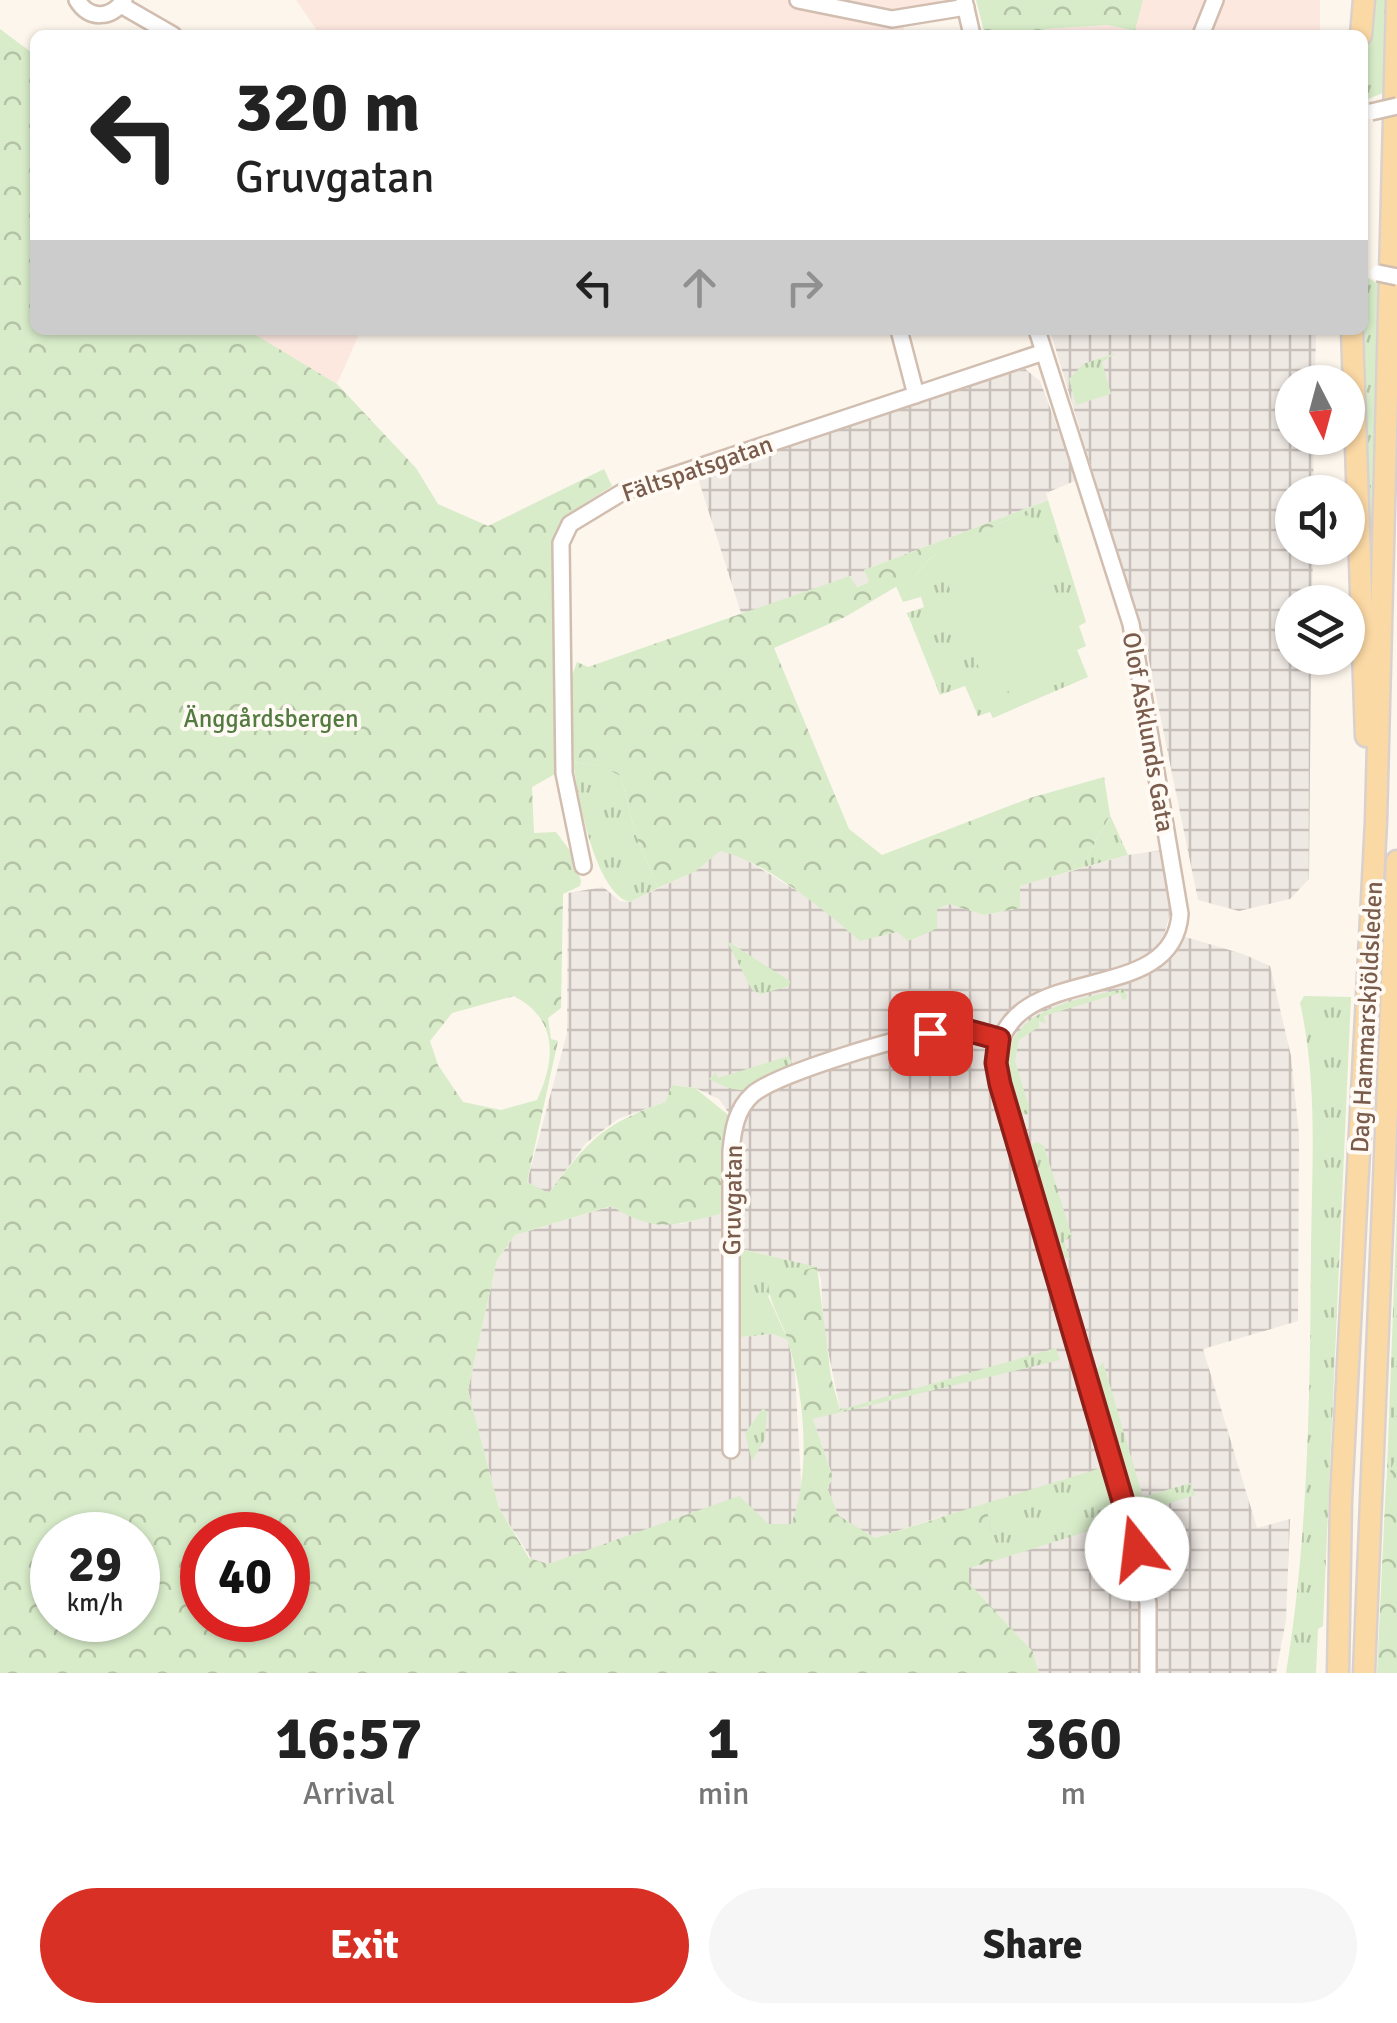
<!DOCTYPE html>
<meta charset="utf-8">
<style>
:root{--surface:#fff;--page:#f6f6f6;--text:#222;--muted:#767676;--accent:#d93025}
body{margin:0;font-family:Signika,sans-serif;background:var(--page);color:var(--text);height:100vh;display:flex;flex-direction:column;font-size:38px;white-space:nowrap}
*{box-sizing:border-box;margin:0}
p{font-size:32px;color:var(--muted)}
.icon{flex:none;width:55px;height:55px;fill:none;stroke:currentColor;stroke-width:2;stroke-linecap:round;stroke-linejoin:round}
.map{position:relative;height:1673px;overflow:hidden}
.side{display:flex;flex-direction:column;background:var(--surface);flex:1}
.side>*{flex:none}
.banner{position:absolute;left:30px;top:30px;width:1338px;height:305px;border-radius:15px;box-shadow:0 2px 8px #0004;background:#fff;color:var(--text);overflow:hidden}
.needle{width:65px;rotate:174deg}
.tools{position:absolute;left:1275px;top:365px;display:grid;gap:20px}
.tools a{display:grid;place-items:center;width:90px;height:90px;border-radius:50%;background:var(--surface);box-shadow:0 2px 8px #0004;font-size:50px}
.speed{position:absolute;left:30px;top:1512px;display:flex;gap:20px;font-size:50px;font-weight:700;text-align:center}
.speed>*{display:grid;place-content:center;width:130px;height:130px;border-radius:50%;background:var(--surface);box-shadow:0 2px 8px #0004;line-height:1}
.speed small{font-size:25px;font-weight:400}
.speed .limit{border:15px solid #d22;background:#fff;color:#111}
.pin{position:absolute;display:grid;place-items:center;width:85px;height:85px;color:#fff;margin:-42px;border-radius:20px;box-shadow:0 5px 15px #0006}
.me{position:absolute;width:110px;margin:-55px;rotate:344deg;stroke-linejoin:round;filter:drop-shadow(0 0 8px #0008)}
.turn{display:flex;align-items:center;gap:35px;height:210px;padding:0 40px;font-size:45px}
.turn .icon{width:130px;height:130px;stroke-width:2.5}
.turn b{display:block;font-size:70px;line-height:85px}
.lanes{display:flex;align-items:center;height:95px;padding:0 40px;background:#0003;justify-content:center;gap:50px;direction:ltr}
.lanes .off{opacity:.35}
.eta{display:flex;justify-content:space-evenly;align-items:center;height:170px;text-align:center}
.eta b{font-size:60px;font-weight:700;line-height:70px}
.primary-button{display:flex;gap:20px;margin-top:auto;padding:20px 40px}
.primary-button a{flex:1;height:115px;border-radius:60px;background:var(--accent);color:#fff;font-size:40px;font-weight:700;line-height:115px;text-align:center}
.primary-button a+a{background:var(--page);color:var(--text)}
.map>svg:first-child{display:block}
.commercial{fill:#fde8e0}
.industrial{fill:url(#industrial-grid)}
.grass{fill:url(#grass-tufts)}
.forest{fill:url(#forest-crowns);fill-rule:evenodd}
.green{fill:#d8ecc9}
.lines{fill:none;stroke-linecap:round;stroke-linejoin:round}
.minor-casing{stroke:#d1beb0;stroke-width:20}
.major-casing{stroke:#dad1cd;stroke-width:25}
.minor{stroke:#fff;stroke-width:15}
.major{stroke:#fbd9a5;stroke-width:20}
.minor-bridge-casing{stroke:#d1beb0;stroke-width:20;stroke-linecap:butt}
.minor-bridge{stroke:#fff;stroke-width:15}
.route-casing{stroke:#8d1f18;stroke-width:25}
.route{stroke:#d93025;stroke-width:18}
.labels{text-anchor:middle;stroke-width:8;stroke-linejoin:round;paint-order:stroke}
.street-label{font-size:25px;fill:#7a5c4d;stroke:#fffaf3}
.park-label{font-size:25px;fill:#537a41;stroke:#fffaf3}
</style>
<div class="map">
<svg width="1397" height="1673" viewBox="0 0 1397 1673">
<defs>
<pattern id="industrial-grid" width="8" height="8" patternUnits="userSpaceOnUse" patternTransform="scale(2.5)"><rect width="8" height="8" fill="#efe9e4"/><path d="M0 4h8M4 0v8" fill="none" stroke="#c7c0bb"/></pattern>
<pattern id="grass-tufts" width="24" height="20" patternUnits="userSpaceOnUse" patternTransform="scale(2.5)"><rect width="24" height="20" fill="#d8ecc9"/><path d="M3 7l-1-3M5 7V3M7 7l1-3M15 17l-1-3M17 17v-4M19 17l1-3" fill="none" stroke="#b4c2a5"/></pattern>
<pattern id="forest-crowns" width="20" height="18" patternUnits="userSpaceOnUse" patternTransform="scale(2.5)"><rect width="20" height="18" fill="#d8ecc9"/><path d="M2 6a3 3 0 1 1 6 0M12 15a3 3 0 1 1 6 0" fill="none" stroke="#b4c2a5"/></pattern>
</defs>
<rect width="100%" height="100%" fill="#fdf6ec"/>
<path class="commercial" d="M 296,0 L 943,0 L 904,8 L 904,35 L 320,35 Z
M 1143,0 L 1320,0 L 1320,35 L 1036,35 L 1046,29 L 1108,25 L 1135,31 Z
M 248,330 L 361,330 L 337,384 Z"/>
<path class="industrial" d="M 1050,330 L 1316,330 L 1315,382 L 1292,382 L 1292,438 L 1314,438 L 1313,492 L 1292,492 L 1292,548 L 1313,548 L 1312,602 L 1292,602 L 1292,658 L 1311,658 L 1309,879 L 1290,899 L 1239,911 L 1198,900 L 1148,656 Z
M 1025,369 L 1040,381 L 1077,480 L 1046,493 L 1048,500 L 864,570 L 869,582 L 856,587 L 851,576 L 742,616 L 697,475 Z
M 1163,850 L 1170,914 L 1165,931 L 1243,954 L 1270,966 L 1291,1056 L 1299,1135 L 1298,1321 L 1203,1349 L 1257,1528 L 1290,1519 L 1286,1620 L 1276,1673 L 1039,1673 L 1033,1652 L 969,1583 L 969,1568 L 943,1516 L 875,1538 L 839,1517 L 827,1488 L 833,1478 L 813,1419 L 840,1409 L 824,1331 L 821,1279 L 817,1268 L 742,1249 L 742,1337 L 773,1334 L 788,1340 L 795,1373 L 802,1498 L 791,1524 L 611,1543 L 548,1564 L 534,1563 L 499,1508 L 468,1390 L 497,1260 L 515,1235 L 612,1206 L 681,1224 L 720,1214 L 733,1119 L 719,1099 L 695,1088 L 672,1085 L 665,1102 L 618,1119 L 586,1143 L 548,1194 L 527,1182 L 567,1033 L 568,893 L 603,887 L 620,901 L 630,902 L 695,871 L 719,851 L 738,855 L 812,900 L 859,940 L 949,904 L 984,915 L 1020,908 L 1019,886 L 1128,855 Z"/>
<path class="grass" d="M 1370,0 L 1386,0 L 1383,93 L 1363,101 Z
M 1363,275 L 1379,284 L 1374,534 L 1370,537 Z
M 1116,353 L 1102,362 L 1111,394 L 1076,405 L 1069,379 L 1083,364 Z
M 1048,500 L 1086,622 L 1079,626 L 1086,646 L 1077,650 L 1088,677 L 993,718 L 990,712 L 978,716 L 965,686 L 940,695 L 907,613 L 924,607 L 921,597 L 903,602 L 895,584 L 916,575 L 930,558 Z
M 573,762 L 602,766 L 621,776 L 635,833 L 658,888 L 630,902 C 595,894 577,793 573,762 Z
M 1110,815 L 1128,855 L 1081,868 Z
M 727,941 L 790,981 L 789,986 L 761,994 L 752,990 Z
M 1124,989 L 1127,997 L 1123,1001 L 1120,993 L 1044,1016 L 1046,1024 L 1039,1021 L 1039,1027 L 1019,1040 L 1015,1061 L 1029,1107 L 1028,1114 L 1021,1115 C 1016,1098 1007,1079 1008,1061 C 1009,1009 1081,998 1124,989 Z
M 1304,996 L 1351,997 L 1323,1626 L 1318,1629 L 1316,1673 L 1286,1673 C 1309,1533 1310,1389 1311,1247 C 1312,1166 1318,1083 1300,1003 Z
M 789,1056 L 793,1067 C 749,1082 754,1103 709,1079 L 716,1072 L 718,1078 Z
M 1038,1142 L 1044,1146 L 1072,1237 L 1064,1241 L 1070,1260 L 1063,1257 L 1034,1160 L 1031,1145 Z
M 1397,1206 L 1397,1459 L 1385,1522 Z
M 741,1249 L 817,1267 L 790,1277 L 768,1296 L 788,1340 L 773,1334 L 741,1337 Z
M 1056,1348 L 1060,1360 L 813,1419 L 840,1410 Z
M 1103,1362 L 1143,1497 L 1191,1483 L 1195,1495 L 1150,1510 L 1167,1570 L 1155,1568 L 1097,1370 Z
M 763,1408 L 767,1412 L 765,1439 L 752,1461 L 745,1433 Z
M 1101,1468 L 1117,1522 L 997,1560 L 987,1511 L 980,1505 Z"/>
<path class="forest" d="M 976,0 L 1143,0 L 1135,31 L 1108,25 L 1046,29 L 1036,35 L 984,31 Z
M 0,29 L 35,55 L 35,330 L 248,330 L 337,384 L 416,468 L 438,504 L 488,526 L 604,469 L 612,486 L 562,518 L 552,546 L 555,774 L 532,787 L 534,833 L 556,832 L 571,852 L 581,881 L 580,886 L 563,894 L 561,1008 L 548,1018 L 551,1039 L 558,1041 L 527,1182 L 549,1193 C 589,1140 601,1125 665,1102 L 672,1085 L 695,1088 L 732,1118 L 720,1214 C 672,1226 655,1233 611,1206 L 515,1235 L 497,1260 L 468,1390 L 499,1508 L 529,1558 L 548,1564 L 739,1496 L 769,1524 L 791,1524 C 812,1473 804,1391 787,1338 C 780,1317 768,1301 768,1279 L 817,1267 L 831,1377 L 840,1410 L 813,1419 L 833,1478 L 827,1488 L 839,1516 L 875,1538 L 980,1505 L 987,1511 L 997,1560 L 969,1568 L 969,1583 L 1033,1652 L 1039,1673 L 0,1673 ZM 514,996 C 558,1019 556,1059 537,1100 L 501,1110 L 463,1102 L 438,1065 L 430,1041 L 452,1013 ZM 52,1535 L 138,1535 L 138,1620 L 52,1620 ZM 202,1535 L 288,1535 L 288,1620 L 202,1620 Z
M 1048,500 L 930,558 L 916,575 L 845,617 L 774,648 L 849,829 L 882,855 L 1030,798 L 1104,777 L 1110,815 L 1081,868 L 1020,886 L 1020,908 L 984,915 L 949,904 L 937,909 L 937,929 L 908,941 L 897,932 L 860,941 C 823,909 767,862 720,851 L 696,871 L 658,888 L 635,833 L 621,776 L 601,766 L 573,762 L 569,683 L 577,662 L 588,667 L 850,576 L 857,587 L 869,582 L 864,570 Z
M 1397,1454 L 1397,1673 L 1377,1673 L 1386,1482 Z"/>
<path class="green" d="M 1028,515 L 1082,665 L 990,698 L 935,549 Z"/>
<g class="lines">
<g class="minor-casing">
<path id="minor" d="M 77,0 C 89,20 111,19 124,0
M 798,0 L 892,19 L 966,7
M 964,0 L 972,35
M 121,5 L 173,35
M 1201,35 L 1215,0
M 899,330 L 916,395
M 1037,330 L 1131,624 L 1180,914 C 1173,1012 1003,955 996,1063 L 1137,1549 L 1148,1603 L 1148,1673
M 583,866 L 564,773 L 561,543 L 570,524 L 621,493 L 1044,352
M 731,1450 L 731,1151 C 733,1130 736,1109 753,1094 C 778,1073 911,1033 946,1030 C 965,1029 981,1034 999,1039"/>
</g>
<g class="major-casing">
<path id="major" d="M 1361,35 L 1364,0
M 1352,330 L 1366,736
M 1338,1673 L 1341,1500 L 1376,821 L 1397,2
M 1364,1673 L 1397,861"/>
</g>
<use href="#minor" class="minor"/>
<use href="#major" class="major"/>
<g class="minor-bridge-casing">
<path id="minor-bridge" d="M 1371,112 L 1397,106
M 1378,273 L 1397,277"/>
</g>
<use href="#minor-bridge" class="minor-bridge"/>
</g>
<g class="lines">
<g class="route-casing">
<path id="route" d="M 930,1033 L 966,1030 L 999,1039 L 996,1063 L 1000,1084 L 1137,1549"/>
</g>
<use href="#route" class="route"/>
</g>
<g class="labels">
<g class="street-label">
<text transform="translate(697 468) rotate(-19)" y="9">Fältspatsgatan</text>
<text transform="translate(1149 732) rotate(80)" y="9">Olof Asklunds Gata</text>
<text transform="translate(1366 1017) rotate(-87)" y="9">Dag Hammarskjöldsleden</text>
<text transform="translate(732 1200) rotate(-89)" y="9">Gruvgatan</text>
</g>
<g class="park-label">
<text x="271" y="727">Änggårdsbergen</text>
</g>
</g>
</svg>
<div class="tools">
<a><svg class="needle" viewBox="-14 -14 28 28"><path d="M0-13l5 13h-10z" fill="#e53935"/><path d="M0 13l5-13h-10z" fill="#767676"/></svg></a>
<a><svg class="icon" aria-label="sound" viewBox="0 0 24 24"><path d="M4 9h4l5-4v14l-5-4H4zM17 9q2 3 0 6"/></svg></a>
<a><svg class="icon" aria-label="layers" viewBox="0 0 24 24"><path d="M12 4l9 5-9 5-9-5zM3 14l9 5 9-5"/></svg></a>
</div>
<div class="speed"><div>29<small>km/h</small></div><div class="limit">40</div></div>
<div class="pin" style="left:930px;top:1033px;background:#d93025"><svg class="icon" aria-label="arrive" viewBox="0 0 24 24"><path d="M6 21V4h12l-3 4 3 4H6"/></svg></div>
<svg class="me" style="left:1137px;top:1549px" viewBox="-20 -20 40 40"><circle r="19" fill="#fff"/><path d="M0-13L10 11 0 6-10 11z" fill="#d93025"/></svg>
<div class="banner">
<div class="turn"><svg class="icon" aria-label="left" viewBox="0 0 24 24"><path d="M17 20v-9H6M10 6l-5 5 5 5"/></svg><div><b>320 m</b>Gruvgatan</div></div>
<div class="lanes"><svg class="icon" aria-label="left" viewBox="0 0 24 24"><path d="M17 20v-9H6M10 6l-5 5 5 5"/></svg><svg class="icon off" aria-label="ahead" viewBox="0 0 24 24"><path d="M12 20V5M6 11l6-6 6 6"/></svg><svg class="icon off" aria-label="right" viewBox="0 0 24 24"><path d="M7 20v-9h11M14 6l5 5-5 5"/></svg></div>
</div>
</div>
<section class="side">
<div class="eta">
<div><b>16:57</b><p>Arrival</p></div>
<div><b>1</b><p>min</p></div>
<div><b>360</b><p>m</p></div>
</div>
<div class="primary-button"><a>Exit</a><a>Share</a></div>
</section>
